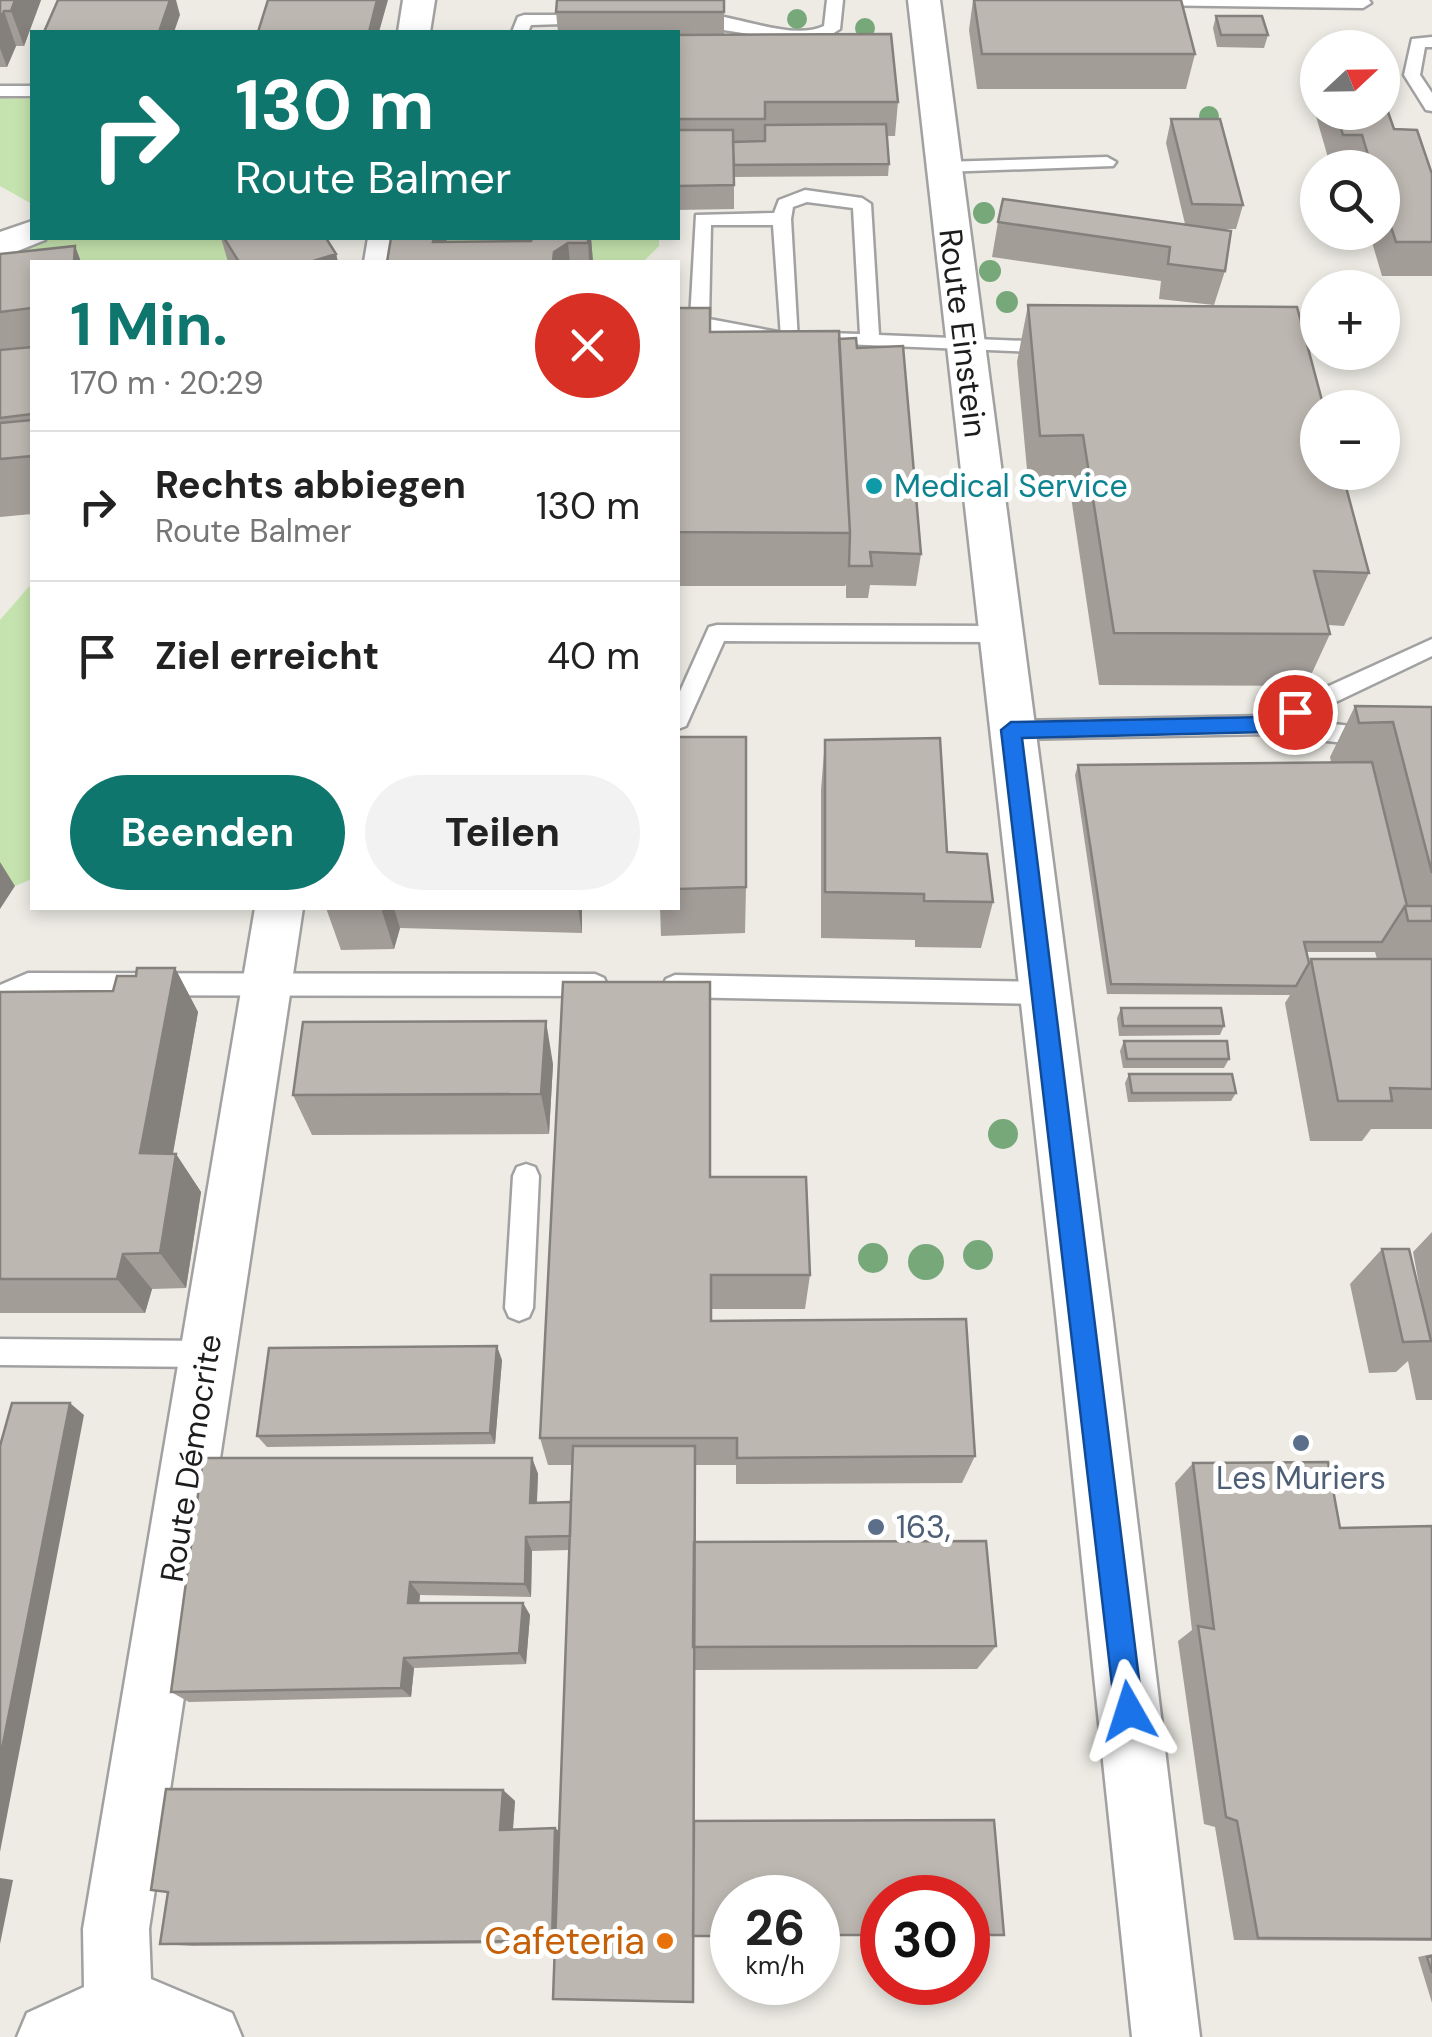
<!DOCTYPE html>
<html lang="de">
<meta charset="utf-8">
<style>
:root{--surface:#fff;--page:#f2f2f2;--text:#222;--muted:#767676;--line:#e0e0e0;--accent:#0f766e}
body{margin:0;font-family:"DM Sans",sans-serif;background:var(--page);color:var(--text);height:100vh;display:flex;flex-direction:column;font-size:38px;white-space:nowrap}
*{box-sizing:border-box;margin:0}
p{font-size:32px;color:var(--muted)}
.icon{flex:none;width:55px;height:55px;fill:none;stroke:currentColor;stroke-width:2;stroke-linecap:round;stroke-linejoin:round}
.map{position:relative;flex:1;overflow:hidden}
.drawer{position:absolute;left:30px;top:260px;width:650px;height:650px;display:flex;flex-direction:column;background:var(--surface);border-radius:0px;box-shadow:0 5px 15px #0003}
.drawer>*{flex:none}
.guide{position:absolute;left:30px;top:30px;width:650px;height:210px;border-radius:0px;box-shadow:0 5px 15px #0003;background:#0f766e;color:#fff;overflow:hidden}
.needle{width:65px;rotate:68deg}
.controls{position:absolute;left:1300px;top:30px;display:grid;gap:20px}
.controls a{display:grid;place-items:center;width:100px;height:100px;border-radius:50%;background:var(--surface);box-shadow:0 5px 15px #0003;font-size:50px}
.speed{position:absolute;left:710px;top:1875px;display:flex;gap:20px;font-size:50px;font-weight:700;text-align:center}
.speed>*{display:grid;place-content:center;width:130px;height:130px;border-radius:50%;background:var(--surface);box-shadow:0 5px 15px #0003;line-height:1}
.speed small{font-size:25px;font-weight:400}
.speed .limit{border:15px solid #d22;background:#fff;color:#111}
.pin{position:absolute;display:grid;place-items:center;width:85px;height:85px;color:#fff;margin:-42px;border:5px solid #fff;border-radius:50%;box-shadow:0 2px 10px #0007}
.me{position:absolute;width:110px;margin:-55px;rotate:354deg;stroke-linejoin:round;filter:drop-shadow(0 0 8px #0008)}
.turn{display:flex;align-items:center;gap:35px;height:210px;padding:0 40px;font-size:45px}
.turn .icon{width:130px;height:130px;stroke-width:2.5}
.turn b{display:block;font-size:70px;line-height:85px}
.round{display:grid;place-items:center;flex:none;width:105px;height:105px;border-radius:52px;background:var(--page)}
.head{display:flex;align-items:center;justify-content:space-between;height:170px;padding:0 40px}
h1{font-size:60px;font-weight:700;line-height:75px;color:var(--accent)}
.button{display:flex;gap:20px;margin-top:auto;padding:20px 40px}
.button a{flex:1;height:115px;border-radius:60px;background:var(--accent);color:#fff;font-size:40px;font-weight:700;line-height:115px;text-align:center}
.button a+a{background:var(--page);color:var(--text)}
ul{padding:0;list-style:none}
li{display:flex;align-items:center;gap:30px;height:150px;padding:0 40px;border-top:2px solid var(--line)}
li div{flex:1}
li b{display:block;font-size:38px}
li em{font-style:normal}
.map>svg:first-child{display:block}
.grass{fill:#c5e3ae}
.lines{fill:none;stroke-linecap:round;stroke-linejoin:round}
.service-casing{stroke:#a1a1a1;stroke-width:5}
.minor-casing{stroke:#a1a1a1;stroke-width:5}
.service{fill:#fff;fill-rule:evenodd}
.minor{fill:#fff;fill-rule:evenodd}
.tree{fill:#76a87a}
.wall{fill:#a39d98;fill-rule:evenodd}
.shaded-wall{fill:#84807c}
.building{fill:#bdb7b1;stroke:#84807c;stroke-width:2.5}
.route{fill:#1a73e8;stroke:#114b97;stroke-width:2.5}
.culture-dot{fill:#0f9aa8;stroke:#fff;stroke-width:4}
.service-dot{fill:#5c6f8a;stroke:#fff;stroke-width:4}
.food-dot{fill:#e8710a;stroke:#fff;stroke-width:4}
.labels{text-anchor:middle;stroke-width:10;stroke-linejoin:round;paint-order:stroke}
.street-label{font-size:32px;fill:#1d1d1d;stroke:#fff}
.culture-label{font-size:32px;fill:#0d838f;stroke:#fff;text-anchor:start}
.service-label{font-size:32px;fill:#4e5e75;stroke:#fff}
.near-food-label{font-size:38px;fill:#c56008;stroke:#fff;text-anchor:end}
</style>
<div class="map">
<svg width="1432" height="2037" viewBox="0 0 1432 2037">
<rect width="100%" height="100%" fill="#edebe4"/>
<path class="grass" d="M 0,98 L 32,99 L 32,204 L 0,186 Z
M 45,238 L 224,238 L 239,262 L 32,262 L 0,257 Z
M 426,238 L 659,238 L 659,246 L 643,262 L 423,262 Z
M 32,583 L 32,879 L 15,886 L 0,881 L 0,620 Z"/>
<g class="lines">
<g class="service-casing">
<path id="service" d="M 827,0 L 843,0 L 840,29 L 824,39 L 802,42 L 691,25 L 683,20 C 711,0 783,45 824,26 Z
M 1134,0 L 1369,0 L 1371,3 L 1363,8 L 1142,5 Z
M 591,15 L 597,17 L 597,23 L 531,25 L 528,32 L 512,32 L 518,17 L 524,15 Z
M 1432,37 L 1432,47 L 1425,47 L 1420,75 L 1432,93 L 1432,111 L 1426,110 L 1404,75 L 1412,39 Z
M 0,86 L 32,86 L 32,96 L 0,96 Z
M 1107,157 L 1116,162 L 1113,166 L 942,172 L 933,167 L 942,162 Z
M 805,190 L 862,198 L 871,204 L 879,335 L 1051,342 L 1061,348 L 1058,353 L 819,343 L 816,339 L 826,333 L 860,334 L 853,208 L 807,202 L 793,207 L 791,219 L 798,341 L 784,341 L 781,337 L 773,225 L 711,225 L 709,319 L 778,332 L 778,340 L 715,331 L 678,331 L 678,319 L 690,319 L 696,215 L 774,213 L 779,200 Z
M 717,625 L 1000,626 L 1011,634 L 1000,642 L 724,641 L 686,726 L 678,729 L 678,696 L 709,627 Z
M 1432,639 L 1432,656 L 1298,720 L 1432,735 L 1432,753 L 1266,734 L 1011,739 L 1000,730 L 1011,721 L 1263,716 Z
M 28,973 L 595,974 L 604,978 L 607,985 L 604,992 L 595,996 L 30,995 L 0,1007 L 0,985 Z
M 675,975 L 1045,982 L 1054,985 L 1057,993 L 1054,1001 L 1045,1004 L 675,997 L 666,993 L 663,986 L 666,979 Z
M 526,1164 L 535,1167 L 539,1176 L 533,1308 L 529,1317 L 519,1321 L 509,1317 L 505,1308 L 513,1176 L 517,1167 Z
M 0,1339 L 207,1341 L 217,1344 L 221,1354 L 217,1364 L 207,1367 L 0,1365 Z"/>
</g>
<g class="minor-casing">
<path id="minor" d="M 403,0 L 435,0 L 430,32 L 398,32 Z
M 908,0 L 940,0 L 1112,1314 L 1200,2037 L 1132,2037 L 1056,1314 Z
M 32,221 L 32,238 L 45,240 L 0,258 L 0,232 Z
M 368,238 L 404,238 L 400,262 L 364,262 Z
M 255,908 L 303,908 L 149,1929 L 151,1979 L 232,2013 L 242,2037 L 17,2037 L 27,2013 L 84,1987 L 83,1929 Z"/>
</g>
<use href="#service" class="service"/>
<use href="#minor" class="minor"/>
</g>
<g class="tree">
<circle cx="797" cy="19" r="10"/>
<circle cx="865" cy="28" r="10"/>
<circle cx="1209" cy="116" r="10"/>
<circle cx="984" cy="213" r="11"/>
<circle cx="990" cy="271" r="11"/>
<circle cx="1007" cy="302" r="11"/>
<circle cx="1003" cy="1134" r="15"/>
<circle cx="978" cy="1255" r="15"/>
<circle cx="873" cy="1258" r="15"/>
<circle cx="926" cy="1262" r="18"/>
</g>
<path class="wall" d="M 0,0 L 41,0 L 24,46 L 16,46 L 7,67 L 0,67 Z
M 724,0 L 724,35 L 898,102 L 895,136 L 887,136 L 889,164 L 888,176 L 734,177 L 734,209 L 678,210 L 678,32 L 558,32 L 556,12 Z
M 973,0 L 1181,0 L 1195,54 L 1186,89 L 977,89 L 969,30 Z
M 1216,16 L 1268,35 L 1264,48 L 1217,47 L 1213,28 Z
M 1318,78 L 1318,112 L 1382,112 L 1394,129 L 1432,174 L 1432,276 L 1382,276 L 1369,232 L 1382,232 L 1382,168 L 1331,168 L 1311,99 Z
M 1171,119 L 1243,205 L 1236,229 L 1216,229 L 1225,271 L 1214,305 L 1159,299 L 1161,281 L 992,257 L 998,222 L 1185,224 L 1166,143 Z
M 221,238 L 326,238 L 336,254 L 338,262 L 228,262 Z
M 391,238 L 446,238 L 447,242 L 531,241 L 591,238 L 593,262 L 387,262 Z
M 75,246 L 81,262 L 32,262 L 32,514 L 0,517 L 0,254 Z
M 1028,305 L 1369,573 L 1344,626 L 1328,625 L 1330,634 L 1306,686 L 1099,685 L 1070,490 L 1029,491 L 1017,362 Z
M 678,308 L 710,332 L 839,339 L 857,348 L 921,554 L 916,586 L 870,585 L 868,598 L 846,598 L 846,584 L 845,586 L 678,586 Z
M 1355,706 L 1432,707 L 1432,1129 L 1371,1129 L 1362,1141 L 1310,1141 L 1285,1003 L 1290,995 L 1107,994 L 1075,775 L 1078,765 L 1331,762 L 1330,757 ZM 1306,952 L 1375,952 L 1377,959 L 1311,959 L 1309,963 Z
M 678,737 L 746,887 L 745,933 L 661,936 L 660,908 L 678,908 Z
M 825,740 L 947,852 L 993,902 L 981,948 L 915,947 L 915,940 L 821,938 L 821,790 Z
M 326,908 L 582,908 L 582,933 L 400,928 L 394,949 L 341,950 Z
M 175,968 L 198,1012 L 173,1154 L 176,1154 L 201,1192 L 186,1288 L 152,1289 L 145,1313 L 0,1313 L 0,992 L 113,991 L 136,976 Z
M 563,982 L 710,982 L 710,1177 L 806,1177 L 810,1275 L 805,1309 L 711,1309 L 711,1321 L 966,1319 L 975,1456 L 962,1483 L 736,1484 L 736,1465 L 696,1465 L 696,1542 L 986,1541 L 996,1646 L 977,1669 L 695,1670 L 694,1821 L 994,1820 L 1004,1935 L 968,1936 L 968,1898 L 882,1898 L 882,1936 L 818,1936 L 818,1898 L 732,1898 L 732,1937 L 694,1937 L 693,2002 L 553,1999 L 555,1943 L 192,1946 L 160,1944 L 168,1892 L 151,1890 L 166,1789 L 503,1790 L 515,1801 L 513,1830 L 555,1828 L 559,1831 L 569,1550 L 532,1551 L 531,1597 L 420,1595 L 419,1603 L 523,1603 L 530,1615 L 526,1664 L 414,1668 L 411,1697 L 189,1702 L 171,1692 L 203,1458 L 532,1458 L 538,1474 L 537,1503 L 571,1502 L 572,1465 L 548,1465 L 540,1438 Z
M 1121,1008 L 1224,1026 L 1220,1035 L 1119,1036 L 1117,1018 Z
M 1124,1041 L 1229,1059 L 1224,1068 L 1123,1068 L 1120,1051 Z
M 553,1064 L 549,1134 L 312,1135 L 293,1095 Z
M 1129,1074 L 1236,1093 L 1231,1101 L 1128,1102 L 1125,1083 Z
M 1432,1232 L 1432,1400 L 1416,1400 L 1408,1361 L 1396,1372 L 1369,1373 L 1350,1284 L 1382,1249 L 1426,1323 L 1413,1252 Z
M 502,1360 L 495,1444 L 267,1447 L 257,1436 Z
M 1193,1463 L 1340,1528 L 1432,1526 L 1432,1941 L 1234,1940 L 1215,1827 L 1204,1824 L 1178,1641 L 1192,1630 L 1175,1483 Z
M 1432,1954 L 1432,2003 L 1418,1957 Z"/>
<path class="shaded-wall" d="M 15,0 L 41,0 L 24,46 L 11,11 Z
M 170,0 L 176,0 L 180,15 L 174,32 L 159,32 Z
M 377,0 L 388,0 L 379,32 L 369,32 Z
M 4,11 L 16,46 L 7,67 L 0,48 L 0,19 Z
M 434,238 L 446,238 L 448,248 L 433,242 Z
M 588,238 L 591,238 L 593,262 L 589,262 Z
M 568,243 L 570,262 L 553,262 L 554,252 Z
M 75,246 L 81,262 L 74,262 Z
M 336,254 L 338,262 L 310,262 Z
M 0,862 L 15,886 L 0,909 Z
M 381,908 L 394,908 L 400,928 L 394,949 Z
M 578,908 L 582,908 L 582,933 Z
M 175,968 L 198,1012 L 166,1191 L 140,1153 Z
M 546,1021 L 553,1064 L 549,1134 L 541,1094 Z
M 176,1154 L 201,1192 L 186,1288 L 160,1253 Z
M 123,1254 L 152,1289 L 145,1313 L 117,1279 Z
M 497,1346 L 502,1360 L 495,1444 L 490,1433 Z
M 70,1403 L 84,1415 L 0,1852 L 0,1759 Z
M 532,1458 L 538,1474 L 536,1518 L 530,1503 Z
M 526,1537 L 532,1551 L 531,1597 L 525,1584 Z
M 410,1582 L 420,1595 L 418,1615 L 408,1603 Z
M 523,1603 L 530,1615 L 526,1664 L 519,1653 Z
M 404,1658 L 414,1668 L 411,1697 L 401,1688 Z
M 694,1659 L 694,2001 L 693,2002 Z
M 503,1790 L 515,1801 L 512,1839 L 500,1830 Z
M 555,1828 L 564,1836 L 561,1943 L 552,1941 Z
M 0,1878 L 13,1880 L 0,1944 Z"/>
<path class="building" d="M 0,0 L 15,0 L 11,11 L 4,11 L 0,19 Z
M 58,0 L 170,0 L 159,32 L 44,32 Z
M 268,0 L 377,0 L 369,32 L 258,32 Z
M 557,0 L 724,0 L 724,12 L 556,12 Z
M 974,0 L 1181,0 L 1195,54 L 982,54 Z
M 1216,16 L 1262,16 L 1268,35 L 1221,35 Z
M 891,34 L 898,102 L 765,102 L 765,119 L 678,119 L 678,35 Z
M 1382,95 L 1394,129 L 1417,130 L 1432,174 L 1432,242 L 1396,242 L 1382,200 L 1382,168 L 1372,168 L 1362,135 L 1343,135 L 1336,112 L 1382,112 Z
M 1171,119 L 1220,119 L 1243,205 L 1192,204 Z
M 886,124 L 889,164 L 734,165 L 733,142 L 765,141 L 765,125 Z
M 678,130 L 733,130 L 734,185 L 678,186 Z
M 1339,157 L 1354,157 L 1357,168 L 1342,168 Z
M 1003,199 L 1231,231 L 1225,271 L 1168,264 L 1170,247 L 998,222 Z
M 224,238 L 326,238 L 336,254 L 310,262 L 239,262 Z
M 391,238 L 434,238 L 433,242 L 531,241 L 532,238 L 588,238 L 588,243 L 568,243 L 554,252 L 553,262 L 387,262 Z
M 75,246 L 74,262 L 32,262 L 32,308 L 0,312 L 0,254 Z
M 1028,305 L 1297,307 L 1324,408 L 1318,408 L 1318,472 L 1342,472 L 1369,573 L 1314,571 L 1330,634 L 1114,633 L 1083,435 L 1040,436 Z
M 678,308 L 710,308 L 710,332 L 839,331 L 850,533 L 678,532 Z
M 856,338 L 857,348 L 903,346 L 921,554 L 870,552 L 872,566 L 849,566 L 850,533 L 839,339 Z
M 32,347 L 32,414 L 0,418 L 0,350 Z
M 32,420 L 32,456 L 0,459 L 0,423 Z
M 1355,706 L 1432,707 L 1432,873 L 1393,722 L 1359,723 Z
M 678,737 L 746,737 L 746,887 L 678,889 Z
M 940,738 L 947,852 L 987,854 L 993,902 L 924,901 L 924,894 L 825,892 L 825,740 Z
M 1372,762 L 1407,906 L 1405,906 L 1382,942 L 1304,942 L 1309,963 L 1296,986 L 1111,984 L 1078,765 Z
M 1405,906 L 1432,906 L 1432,921 L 1408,921 Z
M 1311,959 L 1432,959 L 1432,1089 L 1390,1088 L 1392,1101 L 1338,1101 Z
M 137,968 L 175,968 L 140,1153 L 176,1154 L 160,1253 L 123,1254 L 117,1279 L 0,1279 L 0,992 L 113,991 L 117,976 L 136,976 Z
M 563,982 L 710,982 L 710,1177 L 806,1177 L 810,1275 L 711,1275 L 711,1321 L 966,1319 L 975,1456 L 737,1458 L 737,1438 L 540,1438 Z
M 1121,1008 L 1221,1008 L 1224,1026 L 1123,1026 Z
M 546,1021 L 541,1094 L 293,1095 L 303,1022 Z
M 1124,1041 L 1227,1041 L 1229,1059 L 1127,1059 Z
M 1129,1074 L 1232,1074 L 1236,1093 L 1132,1093 Z
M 1382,1249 L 1409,1249 L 1431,1341 L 1403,1342 Z
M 497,1346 L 490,1433 L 257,1436 L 269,1348 Z
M 12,1403 L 70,1403 L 0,1759 L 0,1446 Z
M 573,1446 L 695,1446 L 693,2002 L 553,1999 Z
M 203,1458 L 532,1458 L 530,1503 L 571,1502 L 570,1536 L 526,1537 L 525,1584 L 410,1582 L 408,1603 L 523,1603 L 519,1653 L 404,1658 L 401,1688 L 171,1692 Z
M 1328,1462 L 1340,1528 L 1432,1526 L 1432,1939 L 1258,1938 L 1237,1821 L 1226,1817 L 1198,1626 L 1214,1629 L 1193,1463 Z
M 986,1541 L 996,1646 L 693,1647 L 694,1542 Z
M 166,1789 L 503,1790 L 500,1830 L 555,1828 L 552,1941 L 160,1944 L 168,1892 L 151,1890 Z
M 994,1820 L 1004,1935 L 968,1935 L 968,1898 L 882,1898 L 882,1935 L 818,1935 L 818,1898 L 732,1898 L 732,1936 L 693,1936 L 694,1821 Z
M 1432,1956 L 1432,1973 L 1427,1957 Z"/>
<path class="route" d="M 1295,705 L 1305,712 L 1302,718 L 1266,732 L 1022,738 L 1143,1711 L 1139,1721 L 1129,1725 L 1119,1721 L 1115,1711 L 1001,730 L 1011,722 L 1265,717 Z"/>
<circle class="culture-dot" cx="874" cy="486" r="10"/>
<g class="service-dot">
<circle cx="1301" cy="1443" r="10"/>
<circle cx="876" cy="1527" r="10"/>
</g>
<circle class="food-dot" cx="665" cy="1941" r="10"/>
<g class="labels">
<g class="street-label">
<text transform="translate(963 333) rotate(83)" y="11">Route Einstein</text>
<text transform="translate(191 1458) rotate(-81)" y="11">Route Démocrite</text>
</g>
<g class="culture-label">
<text x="894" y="497">Medical Service</text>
</g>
<g class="service-label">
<text x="1301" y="1489">Les Muriers</text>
<text x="896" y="1538" text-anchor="start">163,</text>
</g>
<g class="near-food-label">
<text x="645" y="1954">Cafeteria</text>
</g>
</g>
</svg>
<div class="controls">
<a><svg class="needle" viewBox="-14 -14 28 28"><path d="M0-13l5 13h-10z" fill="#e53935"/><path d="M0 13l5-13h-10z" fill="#767676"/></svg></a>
<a><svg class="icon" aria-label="search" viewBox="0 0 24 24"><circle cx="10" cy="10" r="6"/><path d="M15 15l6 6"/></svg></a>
<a>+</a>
<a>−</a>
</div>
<div class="speed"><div>26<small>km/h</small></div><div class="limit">30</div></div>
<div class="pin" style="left:1295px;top:712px;background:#d93025"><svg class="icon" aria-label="arrive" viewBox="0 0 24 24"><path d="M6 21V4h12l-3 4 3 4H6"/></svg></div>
<svg class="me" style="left:1129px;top:1711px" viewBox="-20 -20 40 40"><path d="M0-17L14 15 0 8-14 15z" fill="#1a73e8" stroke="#fff" stroke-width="4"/></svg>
<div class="guide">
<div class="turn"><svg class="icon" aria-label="right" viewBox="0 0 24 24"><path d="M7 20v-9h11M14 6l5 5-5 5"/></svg><div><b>130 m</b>Route Balmer</div></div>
</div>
<section class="drawer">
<div class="head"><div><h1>1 Min.</h1><p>170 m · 20:29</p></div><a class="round" style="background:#d93025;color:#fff"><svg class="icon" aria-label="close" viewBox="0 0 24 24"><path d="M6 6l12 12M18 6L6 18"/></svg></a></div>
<ul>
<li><svg class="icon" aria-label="right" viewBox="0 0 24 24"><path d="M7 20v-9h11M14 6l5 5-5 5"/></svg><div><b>Rechts abbiegen</b><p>Route Balmer</p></div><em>130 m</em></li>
<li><svg class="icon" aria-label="arrive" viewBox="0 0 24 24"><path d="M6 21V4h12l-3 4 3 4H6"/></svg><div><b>Ziel erreicht</b></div><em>40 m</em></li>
</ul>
<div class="button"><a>Beenden</a><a>Teilen</a></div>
</section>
</div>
